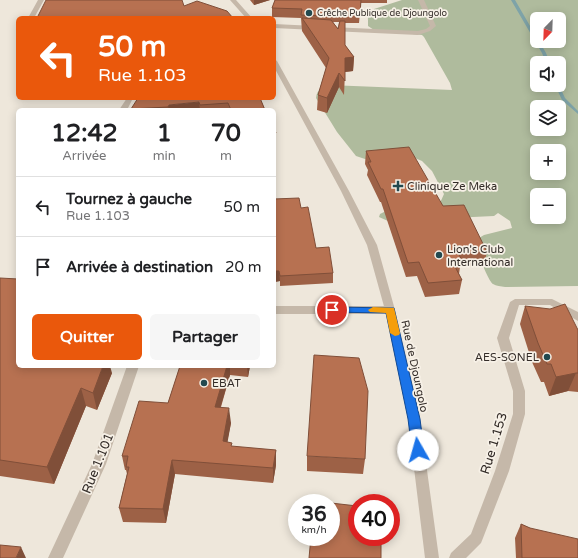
<!DOCTYPE html>
<html lang="fr">
<meta charset="utf-8">
<style>
:root{--surface:#fff;--page:#f6f6f6;--text:#202124;--muted:#757577;--line:#e0e0e0;--accent:#ea580c}
body{margin:0;font-family:"Varela Round",sans-serif;background:var(--page);color:var(--text);height:100vh;display:flex;flex-direction:column;font-size:15px;white-space:nowrap}
*{box-sizing:border-box;margin:0}
p{font-size:13px;color:var(--muted)}
.icon{flex:none;width:22px;height:22px;fill:none;stroke:currentColor;stroke-width:2;stroke-linecap:round;stroke-linejoin:round}
.map{position:relative;flex:1;overflow:hidden}
.details{position:absolute;left:16px;top:108px;width:260px;height:260px;display:flex;flex-direction:column;background:var(--surface);border-radius:6px;box-shadow:0 2px 10px #0003}
.details>*{flex:none}
.banner{position:absolute;left:16px;top:16px;width:260px;height:84px;border-radius:6px;box-shadow:0 2px 10px #0003;background:#ea580c;color:#fff;overflow:hidden}
.needle{width:26px;rotate:203deg}
.fabs{position:absolute;left:530px;top:12px;display:grid;gap:8px}
.fabs a{display:grid;place-items:center;width:36px;height:36px;border-radius:6px;background:var(--surface);box-shadow:0 2px 10px #0003;font-size:20px}
.speed{position:absolute;left:288px;top:494px;display:flex;gap:8px;font-size:20px;font-weight:700;text-align:center}
.speed>*{display:grid;place-content:center;width:52px;height:52px;border-radius:50%;background:var(--surface);box-shadow:0 2px 10px #0003;line-height:1}
.speed small{font-size:10px;font-weight:400}
.speed .limit{border:6px solid #d22;background:#fff;color:#111}
.pin{position:absolute;display:grid;place-items:center;width:34px;height:34px;color:#fff;margin:-17px;border:2px solid #fff;border-radius:50%;box-shadow:0 1px 4px #0007}
.me{position:absolute;width:44px;margin:-22px;rotate:353deg;stroke-linejoin:round;filter:drop-shadow(0 0 3px #0008)}
.turn{display:flex;align-items:center;gap:14px;height:84px;padding:0 16px;font-size:18px}
.turn .icon{width:52px;height:52px;stroke-width:2.5}
.turn b{display:block;font-size:28px;line-height:34px}
.eta{display:flex;justify-content:space-evenly;align-items:center;height:68px;text-align:center}
.eta b{font-size:24px;font-weight:700;line-height:28px}
.primary-button{display:flex;gap:8px;margin-top:auto;padding:8px 16px}
.primary-button a{flex:1;height:46px;border-radius:6px;background:var(--accent);color:#fff;font-size:16px;font-weight:700;line-height:46px;text-align:center}
.primary-button a+a{background:var(--page);color:var(--text)}
ul{padding:0;list-style:none}
li{display:flex;align-items:center;gap:12px;height:60px;padding:0 16px;border-top:1px solid var(--line)}
li div{flex:1}
li b{display:block;font-size:15px}
li em{font-style:normal}
.map>svg:first-child{display:block}
.green{fill:#afbb9d;fill-rule:evenodd}
.lines{fill:none;stroke-linecap:round;stroke-linejoin:round}
.stream{fill:#7ea3a8;fill-rule:evenodd}
.minor{fill:#c5b8a9;fill-rule:evenodd}
.tertiary{fill:#c5b8a9;fill-rule:evenodd}
.wall{fill:#9d6146;fill-rule:evenodd}
.shaded-wall{fill:#804f39}
.building{fill:#b77151;stroke:#804f39}
.route{fill:#1a73e8;stroke:#114b97}
.slow{fill:#f59e0b}
.poi-dot{fill:#22494f;stroke:#f7f1e7;stroke-width:1.5}
.labels{text-anchor:middle;stroke-width:3.5;stroke-linejoin:round;paint-order:stroke}
.far-poi-label{font-size:9px;fill:#332c28;stroke:#f7f1e7;text-anchor:start}
.poi-label{font-size:11px;fill:#332c28;stroke:#f7f1e7;text-anchor:start}
.street-label{font-size:11px;fill:#332c28;stroke:#f7f1e7}
.near-street-label{font-size:13px;fill:#332c28;stroke:#f7f1e7}
</style>
<div class="map">
<svg width="578" height="558" viewBox="0 0 578 558">
<rect width="100%" height="100%" fill="#eee7db"/>
<path class="green" d="M 402,0 L 578,0 L 578,286 L 505,287 C 501,286 496,286 493,284 C 488,281 478,252 474,245 L 479,238 L 484,235 L 512,228 L 510,221 L 498,213 L 494,216 L 388,221 L 379,217 L 380,214 L 388,210 L 440,203 L 444,194 L 432,171 L 422,161 L 410,156 L 365,159 L 356,156 L 337,132 L 316,98 C 317,89 322,88 329,85 L 452,90 L 450,83 L 424,37 L 422,35 L 374,30 L 368,26 L 368,18 L 374,9 ZM 537,19 L 559,19 L 559,41 L 537,41 ZM 537,63 L 559,63 L 559,85 L 537,85 ZM 537,107 L 559,107 L 559,129 L 537,129 ZM 537,151 L 559,151 L 559,173 L 537,173 ZM 537,195 L 559,195 L 559,217 L 537,217 Z"/>
<g class="lines">
<path class="stream" d="M 511,0 L 515,0 L 537,38 L 537,41 L 539,41 L 546,53 L 550,63 L 546,63 L 542,53 Z
M 555,85 L 559,85 L 565,98 L 578,111 L 578,114 L 562,100 Z"/>
<path class="minor" d="M 38,0 L 44,0 L 34,18 L 28,18 Z
M 418,0 L 424,0 L 436,26 L 430,31 L 418,35 L 331,31 L 328,29 L 331,27 L 418,31 L 426,29 L 430,26 Z
M 274,24 L 315,26 L 318,28 L 315,30 L 274,28 Z
M 127,98 L 133,98 L 127,110 L 119,110 Z
M 515,299 L 552,299 L 578,312 L 578,321 L 550,305 L 519,305 L 509,338 L 525,391 L 525,414 L 509,471 L 483,538 L 481,543 L 466,558 L 449,558 L 451,553 L 471,534 L 495,471 L 513,414 L 513,391 L 497,338 L 510,302 Z
M 274,306 L 390,306 L 394,307 L 395,310 L 394,313 L 390,314 L 274,314 Z
M 127,366 L 139,366 L 106,464 L 63,558 L 48,558 L 92,464 Z"/>
<path class="tertiary" d="M 230,0 L 236,0 L 252,18 L 246,18 Z
M 274,59 L 277,61 L 349,191 L 377,245 L 395,310 L 420,419 L 439,558 L 425,558 L 408,419 L 385,310 L 367,245 L 341,191 L 274,67 Z"/>
</g>
<path class="wall" d="M 250,0 L 270,0 L 254,5 Z
M 275,0 L 387,0 L 387,3 L 361,3 L 359,23 L 345,23 L 345,45 L 354,57 L 353,71 L 345,72 L 344,95 L 339,87 L 327,113 L 317,110 L 318,95 L 326,68 L 302,31 L 301,18 L 272,17 L 272,8 ZM 333,22 L 339,22 L 338,29 Z
M 260,98 L 265,110 L 131,110 L 131,109 Z
M 274,128 L 276,133 L 276,143 L 274,143 Z
M 366,151 L 443,206 L 487,252 L 484,265 L 460,267 L 459,274 L 462,280 L 459,294 L 425,297 L 417,276 L 406,277 L 381,202 L 380,202 L 367,175 L 368,170 L 365,164 Z
M 274,199 L 301,208 L 316,248 L 333,273 L 333,283 L 280,286 L 280,281 L 274,282 Z
M 0,278 L 18,366 L 112,373 L 97,410 L 86,406 L 54,484 L 0,476 Z
M 525,306 L 578,330 L 578,392 L 568,391 L 549,396 L 544,382 L 541,382 L 532,362 L 520,324 Z
M 180,366 L 250,366 L 248,377 L 230,375 L 221,407 L 231,423 L 227,442 L 232,447 L 276,450 L 276,465 L 273,483 L 175,474 L 166,523 L 123,522 L 119,508 L 127,474 L 126,470 L 125,470 L 122,456 L 168,403 Z
M 307,456 L 365,459 L 363,474 L 307,471 Z
M 521,524 L 530,528 L 578,558 L 516,558 L 515,538 Z"/>
<path class="shaded-wall" d="M 254,0 L 270,0 L 254,5 Z
M 354,57 L 353,71 L 344,72 L 345,58 Z
M 339,73 L 339,87 L 327,113 L 327,98 Z
M 199,102 L 200,110 L 169,110 L 168,107 L 169,105 Z
M 274,271 L 279,271 L 280,281 L 274,282 Z
M 103,366 L 110,366 L 112,373 L 97,410 L 93,393 Z
M 227,366 L 230,366 L 230,375 L 216,422 L 215,407 Z
M 247,366 L 250,366 L 248,377 Z
M 576,373 L 568,391 L 549,396 L 556,377 Z
M 81,388 L 86,406 L 54,484 L 47,467 Z
M 229,408 L 231,423 L 225,456 L 223,441 Z
M 276,450 L 276,465 L 273,483 L 273,468 Z
M 172,460 L 175,474 L 166,523 L 163,509 Z
M 21,547 L 26,558 L 16,558 Z"/>
<path class="building" d="M 46,0 L 182,0 L 184,6 L 197,1 L 227,11 L 233,18 L 37,18 Z
M 275,0 L 361,0 L 360,14 L 324,13 L 326,16 L 301,15 L 302,9 L 272,8 Z
M 302,18 L 331,20 L 338,29 L 340,21 L 345,21 L 345,45 L 354,57 L 345,58 L 345,81 L 339,73 L 327,98 L 318,95 L 329,58 Z
M 138,98 L 260,98 L 265,110 L 231,110 L 228,103 L 200,105 L 199,102 L 169,105 L 168,107 L 131,109 Z
M 274,128 L 276,133 L 274,133 Z
M 409,147 L 443,206 L 464,205 L 487,252 L 458,253 L 462,260 L 452,261 L 462,280 L 428,283 L 419,262 L 408,263 L 383,189 L 381,189 L 368,162 L 371,162 L 366,151 Z
M 299,198 L 301,208 L 308,207 L 316,248 L 329,247 L 333,273 L 280,276 L 279,271 L 274,271 L 274,199 Z
M 0,278 L 18,279 L 18,366 L 103,366 L 93,393 L 81,388 L 47,467 L 0,460 Z
M 565,304 L 578,330 L 578,373 L 576,373 L 556,377 L 551,364 L 547,364 L 538,343 L 525,306 L 550,309 Z
M 314,355 L 359,358 L 368,391 L 365,459 L 307,456 Z
M 180,366 L 227,366 L 215,407 L 229,408 L 223,441 L 232,443 L 231,446 L 276,450 L 273,468 L 172,460 L 163,509 L 119,508 L 129,467 L 126,467 L 128,456 L 122,456 L 139,401 L 168,403 Z
M 315,502 L 329,503 L 315,503 Z
M 331,503 L 357,506 L 357,537 L 381,537 L 381,558 L 309,558 L 311,537 L 331,537 Z
M 521,524 L 530,528 L 578,539 L 578,558 L 522,558 Z
M 0,545 L 21,547 L 16,558 L 0,558 Z"/>
<path class="route" d="M 332,307 L 394,308 L 420,419 L 424,450 L 422,453 L 418,455 L 414,453 L 412,450 L 408,419 L 386,313 L 329,312 L 327,310 Z"/>
<path class="slow" d="M 373,307 L 394,308 L 400,333 L 399,335 L 395,336 L 390,333 L 386,313 L 370,312 L 368,310 Z"/>
<g class="poi-dot">
<circle cx="309" cy="13" r="4"/>
<path d="M396 180h4v4h4v4h-4v4h-4v-4h-4v-4h4z"/>
<circle cx="439" cy="255" r="4"/>
<circle cx="547" cy="357" r="4"/>
<circle cx="204" cy="383" r="4"/>
</g>
<g class="labels">
<g class="far-poi-label">
<text x="317" y="16">Crêche Publique de Djoungolo</text>
</g>
<g class="poi-label">
<text x="407" y="190">Clinique Ze Meka</text>
<text x="447" y="253">Lion's Club<tspan x="447" dy="13">International</tspan></text>
<text x="539" y="361" text-anchor="end">AES-SONEL</text>
<text x="212" y="387">EBAT</text>
</g>
<g class="street-label">
<text transform="translate(415 366) rotate(78)" y="4">Rue de Djoungolo</text>
</g>
<g class="near-street-label">
<text transform="translate(493 443) rotate(-73)" y="5">Rue 1.153</text>
<text transform="translate(97 463) rotate(-68)" y="5">Rue 1.101</text>
</g>
</g>
</svg>
<div class="fabs">
<a><svg class="needle" viewBox="-14 -14 28 28"><path d="M0-13l5 13h-10z" fill="#e53935"/><path d="M0 13l5-13h-10z" fill="#757577"/></svg></a>
<a><svg class="icon" aria-label="sound" viewBox="0 0 24 24"><path d="M4 9h4l5-4v14l-5-4H4zM17 9q2 3 0 6"/></svg></a>
<a><svg class="icon" aria-label="layers" viewBox="0 0 24 24"><path d="M12 4l9 5-9 5-9-5zM3 14l9 5 9-5"/></svg></a>
<a>+</a>
<a>−</a>
</div>
<div class="speed"><div>36<small>km/h</small></div><div class="limit">40</div></div>
<div class="pin" style="left:332px;top:310px;background:#d93025"><svg class="icon" aria-label="arrive" viewBox="0 0 24 24"><path d="M6 21V4h12l-3 4 3 4H6"/></svg></div>
<svg class="me" style="left:418px;top:450px" viewBox="-20 -20 40 40"><circle r="19" fill="#fff"/><path d="M0-13L10 11 0 6-10 11z" fill="#1a73e8"/></svg>
<div class="banner">
<div class="turn"><svg class="icon" aria-label="left" viewBox="0 0 24 24"><path d="M17 20v-9H6M10 6l-5 5 5 5"/></svg><div><b>50 m</b>Rue 1.103</div></div>
</div>
<section class="details">
<div class="eta">
<div><b>12:42</b><p>Arrivée</p></div>
<div><b>1</b><p>min</p></div>
<div><b>70</b><p>m</p></div>
</div>
<ul>
<li><svg class="icon" aria-label="left" viewBox="0 0 24 24"><path d="M17 20v-9H6M10 6l-5 5 5 5"/></svg><div><b>Tournez à gauche</b><p>Rue 1.103</p></div><em>50 m</em></li>
<li><svg class="icon" aria-label="arrive" viewBox="0 0 24 24"><path d="M6 21V4h12l-3 4 3 4H6"/></svg><div><b>Arrivée à destination</b></div><em>20 m</em></li>
</ul>
<div class="primary-button"><a>Quitter</a><a>Partager</a></div>
</section>
</div>
